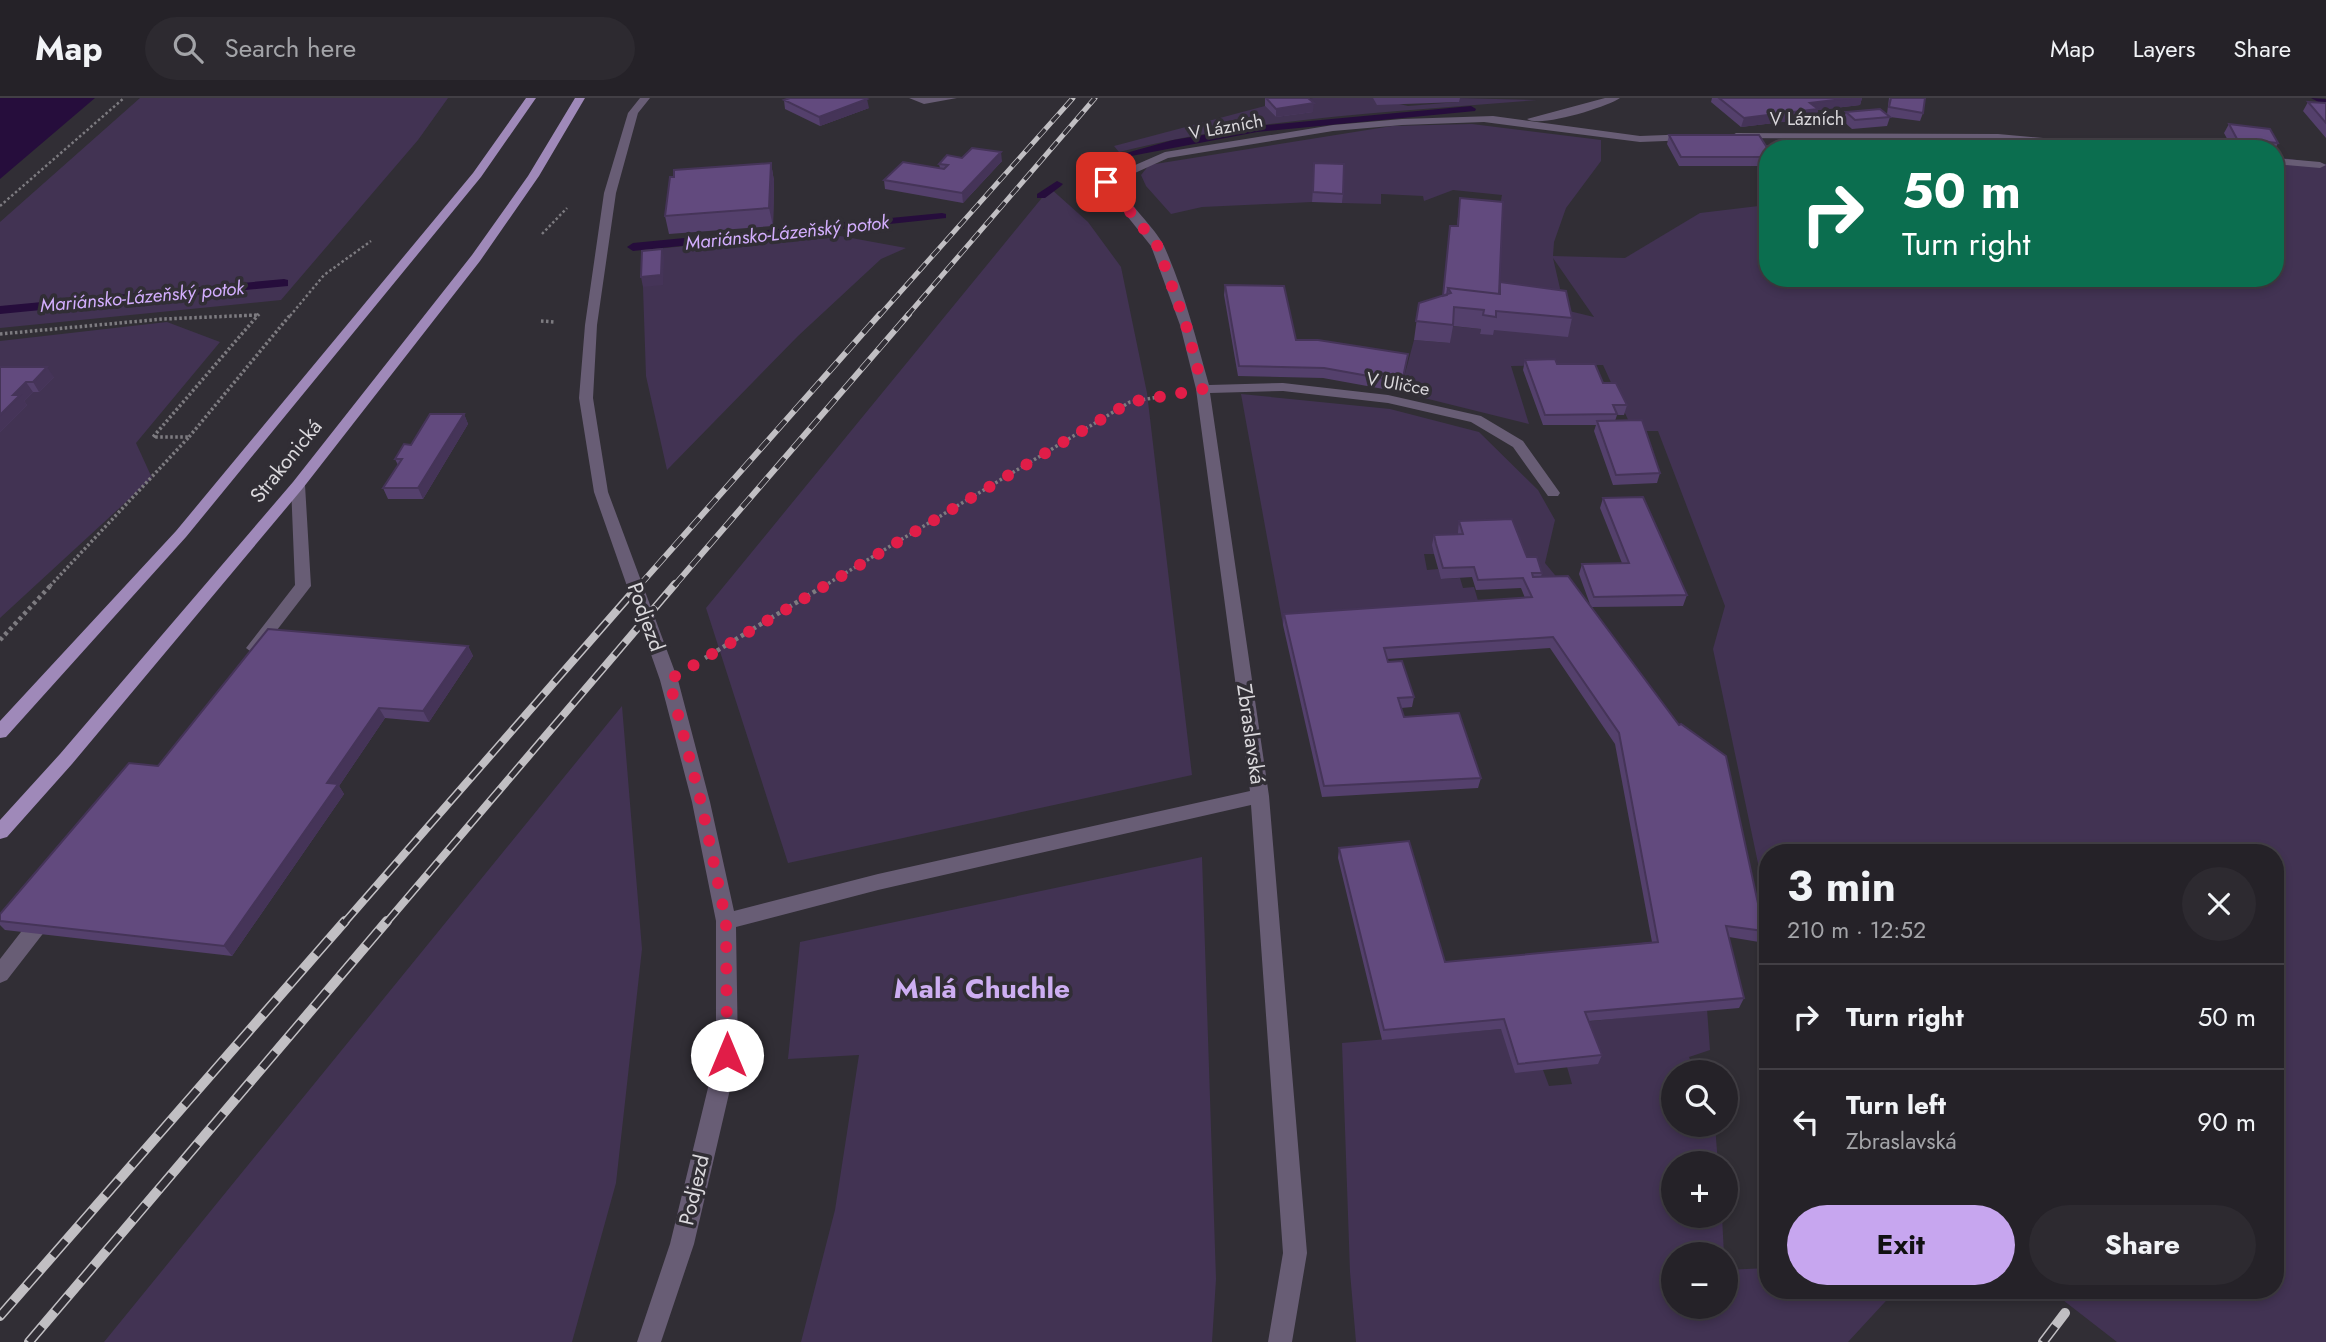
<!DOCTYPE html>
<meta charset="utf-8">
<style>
:root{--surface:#252228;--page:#2d2a30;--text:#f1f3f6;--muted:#a3a4a8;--line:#423f45;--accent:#c7a6ef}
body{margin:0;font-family:Jost,sans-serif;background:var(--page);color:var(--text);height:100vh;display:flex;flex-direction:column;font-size:26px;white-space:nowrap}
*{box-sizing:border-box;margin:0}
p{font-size:23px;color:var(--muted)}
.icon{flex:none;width:38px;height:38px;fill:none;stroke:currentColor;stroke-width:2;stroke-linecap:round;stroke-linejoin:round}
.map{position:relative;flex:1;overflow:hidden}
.panel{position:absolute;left:1759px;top:746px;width:525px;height:455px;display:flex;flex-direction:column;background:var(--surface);border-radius:28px;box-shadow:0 4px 10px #0003,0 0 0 2px var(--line)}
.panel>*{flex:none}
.guide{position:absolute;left:1759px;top:42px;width:525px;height:147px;border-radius:28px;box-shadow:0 4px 10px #0003,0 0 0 2px var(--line);background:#0b6e4f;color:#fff;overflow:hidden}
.buttons{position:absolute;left:1661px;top:962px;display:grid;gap:14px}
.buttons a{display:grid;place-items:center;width:77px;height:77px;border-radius:50%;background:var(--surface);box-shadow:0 4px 10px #0003,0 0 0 2px var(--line);font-size:35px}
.pin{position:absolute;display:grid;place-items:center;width:60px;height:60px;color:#fff;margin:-30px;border-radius:14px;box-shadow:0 4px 10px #0006}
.me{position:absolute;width:77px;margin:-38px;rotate:0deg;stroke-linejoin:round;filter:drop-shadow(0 0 5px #0008)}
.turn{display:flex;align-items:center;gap:24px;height:147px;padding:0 28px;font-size:32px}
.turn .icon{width:91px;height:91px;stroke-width:2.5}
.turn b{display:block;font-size:49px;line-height:60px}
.round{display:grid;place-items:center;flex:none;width:74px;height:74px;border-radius:37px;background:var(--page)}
.overview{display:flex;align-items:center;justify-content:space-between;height:119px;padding:0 28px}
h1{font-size:42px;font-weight:700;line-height:52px}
.primary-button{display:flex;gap:14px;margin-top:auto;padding:14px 28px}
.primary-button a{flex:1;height:80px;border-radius:42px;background:var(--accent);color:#111;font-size:28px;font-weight:700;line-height:80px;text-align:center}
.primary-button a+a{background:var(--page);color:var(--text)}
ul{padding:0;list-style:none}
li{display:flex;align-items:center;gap:21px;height:105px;padding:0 28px;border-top:2px solid var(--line)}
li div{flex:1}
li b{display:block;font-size:26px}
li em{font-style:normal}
header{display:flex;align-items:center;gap:42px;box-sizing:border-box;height:98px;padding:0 35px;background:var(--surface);border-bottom:2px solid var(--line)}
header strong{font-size:33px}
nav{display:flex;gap:38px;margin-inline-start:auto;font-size:24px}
.search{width:490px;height:63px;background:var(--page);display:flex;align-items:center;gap:18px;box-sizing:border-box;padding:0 24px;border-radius:38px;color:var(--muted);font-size:26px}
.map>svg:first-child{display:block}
.green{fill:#423353;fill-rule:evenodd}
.water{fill:#260d3c}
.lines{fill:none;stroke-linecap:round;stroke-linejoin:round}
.stream{fill:#260d3c;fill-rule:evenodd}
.path-far2{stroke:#7d7b80;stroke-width:2.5;stroke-dasharray:2.5 2.5;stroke-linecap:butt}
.path-far1{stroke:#7d7b80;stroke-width:3.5;stroke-dasharray:2.5 2.5;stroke-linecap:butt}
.path{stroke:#7d7b80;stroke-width:4.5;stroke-dasharray:3.5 3.5;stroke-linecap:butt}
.service{fill:#685d75;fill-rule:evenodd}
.minor{fill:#685d75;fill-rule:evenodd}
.primary{fill:#9f89b9;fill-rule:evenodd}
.rail-far3-casing{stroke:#c1bfc3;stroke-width:5}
.rail-far2-casing{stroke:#c1bfc3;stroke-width:6}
.rail-far1-casing{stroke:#c1bfc3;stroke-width:8}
.rail-casing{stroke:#c1bfc3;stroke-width:10}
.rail-far3{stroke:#312e35;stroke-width:3.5;stroke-dasharray:10;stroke-linecap:butt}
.rail-far2{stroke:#312e35;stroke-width:4.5;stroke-dasharray:13;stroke-linecap:butt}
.rail-far1{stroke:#312e35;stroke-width:5;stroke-dasharray:16;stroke-linecap:butt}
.rail{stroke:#312e35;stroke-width:7;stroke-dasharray:20;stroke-linecap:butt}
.wall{fill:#54406c}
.shaded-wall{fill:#453458}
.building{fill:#624a7e;stroke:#453458;stroke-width:2}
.route{stroke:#e11d48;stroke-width:12;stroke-dasharray:0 21.6}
.labels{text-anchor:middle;stroke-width:7;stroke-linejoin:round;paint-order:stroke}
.far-street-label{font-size:18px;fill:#dad8dc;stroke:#312e35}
.far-water-label{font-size:19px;font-style:italic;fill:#d3aefe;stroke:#312e35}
.street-label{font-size:21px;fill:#dad8dc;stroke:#312e35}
.district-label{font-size:28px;font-weight:bold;fill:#cdaef2;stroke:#312e35}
</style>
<header>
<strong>Map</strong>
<div class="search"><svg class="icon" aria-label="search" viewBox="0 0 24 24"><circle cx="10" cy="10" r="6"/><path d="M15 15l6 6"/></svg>Search here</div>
<nav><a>Map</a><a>Layers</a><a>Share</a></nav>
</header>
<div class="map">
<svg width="2326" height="1244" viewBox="0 0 2326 1244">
<rect width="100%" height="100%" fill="#312e35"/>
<path class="green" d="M 140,0 L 448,0 L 418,42 L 281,202 L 0,230 L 0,124 Z
M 1313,0 L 1373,0 L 1408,8 L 1458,4 L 1456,0 L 1537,2 C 1397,14 1256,19 1119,54 L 1114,48 L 1265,8 L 1276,19 L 1301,2 Z
M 1472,26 L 1601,42 L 1601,63 L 1566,110 L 1554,144 L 1553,158 L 1625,160 L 1700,115 L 1767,107 L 1768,180 L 2275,180 L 2275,59 L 2326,66 L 2326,1244 L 2117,1244 L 2050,1192 L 2275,1192 L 2275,754 L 1768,754 L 1767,808 L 1713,551 L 1725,508 L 1658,333 L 1639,333 L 1630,326 L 1603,267 L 1511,268 L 1529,326 L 1400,294 L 1414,242 L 1450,245 L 1451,228 L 1481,231 L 1480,236 L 1497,203 L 1499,113 L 1502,97 L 1453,92 L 1424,103 L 1423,98 L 1381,96 L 1381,106 L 1342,105 L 1343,75 L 1314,74 L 1312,104 L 1202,109 L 1171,116 L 1146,88 L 1141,77 L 1149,67 L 1392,28 ZM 1553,160 L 1594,219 L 1565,212 Z
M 1875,44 L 2158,51 L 1879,51 Z
M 1050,90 L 1088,124 L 1121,169 L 1147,295 L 1192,677 L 788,765 L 706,510 Z
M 824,135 L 906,150 L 881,161 L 798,238 L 667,372 L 646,278 L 642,160 L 644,152 Z
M 167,224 L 220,244 L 136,345 L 152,380 L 0,520 L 0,243 Z
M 1241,296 L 1390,311 L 1479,334 L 1538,392 L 1555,422 L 1545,465 L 1564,488 L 1531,489 L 1458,434 L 1461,446 L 1434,456 L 1424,456 L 1427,472 L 1438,471 L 1442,481 L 1460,480 L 1463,490 L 1474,489 L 1481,513 L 1283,527 Z
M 622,608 L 642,851 L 616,1085 L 572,1244 L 104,1244 Z
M 1202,759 L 1216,1181 L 1212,1244 L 801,1244 L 835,1112 L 859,957 L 788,961 L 800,844 Z
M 1707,911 L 1710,952 L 1689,959 L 1696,975 L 1673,975 L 1673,1027 L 1715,1027 L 1718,1066 L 1673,1066 L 1673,1118 L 1722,1118 L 1724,1157 L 1673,1157 L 1673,1209 L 1726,1209 L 1726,1172 L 1767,1170 L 1768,1192 L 1896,1192 L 1848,1244 L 1356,1244 L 1350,1174 L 1342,945 L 1501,931 L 1543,972 L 1549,988 L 1572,986 L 1567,969 L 1582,924 Z"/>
<path class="water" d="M 0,0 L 95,0 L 0,81 Z"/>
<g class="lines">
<path class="stream" d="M 2311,0 L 2326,1 L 2326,8 Z
M 1471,8 L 1476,11 L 1475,13 L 1257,34 L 1131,58 L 1126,55 L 1173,42 L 1257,28 Z
M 1057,83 L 1063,86 L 1061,88 L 1045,100 L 1037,100 L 1037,96 Z
M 942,115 L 946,116 L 946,120 L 633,153 L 627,149 L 633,145 Z
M 284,181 L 288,182 L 288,188 L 0,216 L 0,208 Z"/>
<path class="path-far2" d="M 0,108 L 124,0
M 542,136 L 567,110
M 239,218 L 258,217
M 290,218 L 324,177 L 371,143"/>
<path class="path-far1" d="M 541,223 L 555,224
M 0,236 L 163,221 L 258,217
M 189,339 L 291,216
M 50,488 L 189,339 L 153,339 L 259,216
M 824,488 L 1130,304 L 1164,298"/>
<path class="path" d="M 0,542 L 52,486
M 705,560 L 827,486"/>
<path class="service" d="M 298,383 L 305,387 L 311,488 L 260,554 L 254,556 L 246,550 L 295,487 L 291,387 Z
M 45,810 L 52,812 L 55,818 L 52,824 L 7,882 L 0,885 L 0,861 L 38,812 Z"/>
<path class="minor" d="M 640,0 L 650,0 L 638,15 L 616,95 L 597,227 L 593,300 L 608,394 L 678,582 L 710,704 L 734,813 L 878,776 L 1250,693 L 1196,291 L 1180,227 L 1151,148 L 1100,84 L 1102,82 L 1087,57 L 1088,55 L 1096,55 L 1110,78 L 1165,54 L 1333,27 L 1402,21 L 1493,18 L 1640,38 L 1691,36 L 1696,39 L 1691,42 L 1640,44 L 1484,24 L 1402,27 L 1333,33 L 1168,60 L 1115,84 C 1128,105 1155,130 1164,148 C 1184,192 1196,241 1209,287 L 1283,285 L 1388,297 L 1481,318 L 1523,343 L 1560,395 L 1558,398 L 1548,398 L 1513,349 L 1471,324 L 1388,305 L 1283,293 L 1210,295 L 1269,698 L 1307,1155 L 1292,1244 L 1268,1244 L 1283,1155 L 1251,707 L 878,792 L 736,829 L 738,957 L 694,1146 L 661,1244 L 637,1244 L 670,1146 L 716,957 L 716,823 L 692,704 L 660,582 L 594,394 L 579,300 L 585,227 L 604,95 L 628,15 Z
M 909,0 L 957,0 L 924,6 Z
M 1605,0 L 1620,0 C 1607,9 1540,30 1527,21 Z
M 1736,35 L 1998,36 L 2133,48 L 2138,51 L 2094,51 L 1998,42 L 1732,40 L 1731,38 Z
M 2275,60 L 2320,64 L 2326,67 L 2320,70 L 2275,66 Z"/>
<path class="primary" d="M 526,0 L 536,0 L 481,79 L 186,439 L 6,639 L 0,640 L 0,623 L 176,433 L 473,75 Z
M 575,0 L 585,0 L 539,78 L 480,163 L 303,390 L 72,666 L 7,739 L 0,741 L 0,722 L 60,656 L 293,384 L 472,157 L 528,78 Z"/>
<g class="rail-far3-casing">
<path id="rail-far3" d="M 879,218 L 1073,0
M 907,218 L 1095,0"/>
</g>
<g class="rail-far2-casing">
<path id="rail-far2" d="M 639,488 L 880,216
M 674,488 L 909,216"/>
</g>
<g class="rail-far1-casing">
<path id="rail-far1" d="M 344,825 L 640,486
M 386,825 L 675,486"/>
</g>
<g class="rail-casing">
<path id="rail" d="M 0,1218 L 345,823
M 29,1244 L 387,823
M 2043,1244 L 2065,1215"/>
</g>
<use href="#rail-far3" class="rail-far3"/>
<use href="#rail-far2" class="rail-far2"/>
<use href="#rail-far1" class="rail-far1"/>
<use href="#rail" class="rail"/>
</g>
<path class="wall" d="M 1265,0 L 1308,0 L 1313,14 L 1276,19 L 1265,8 Z
M 1373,0 L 1460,0 L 1459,4 L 1377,7 Z
M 1712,0 L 1862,0 L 1860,7 L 1818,12 L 1816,20 L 1741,29 L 1711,4 Z
M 1889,0 L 1925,0 L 1923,15 L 1920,23 L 1890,19 L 1887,28 L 1852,31 L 1843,23 L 1846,14 L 1887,16 Z
M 784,2 L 869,10 L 820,28 L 785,11 Z
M 2308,4 L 2326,5 L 2326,40 L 2303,13 Z
M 2229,26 L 2278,45 L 2275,51 L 2232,50 L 2224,35 Z
M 1669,37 L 1766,48 L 1768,51 L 1768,68 L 1679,68 L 1667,46 Z
M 962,60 L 1002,63 L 963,105 L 885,91 L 884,82 L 940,70 L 939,66 Z
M 771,65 L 774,83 L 773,128 L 669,136 L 665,118 Z
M 1314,65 L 1343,96 L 1342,105 L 1312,104 Z
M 1460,100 L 1499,192 L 1500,184 L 1572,220 L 1568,239 L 1494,232 L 1493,237 L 1480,236 L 1481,231 L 1453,228 L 1450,245 L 1414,242 L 1419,205 L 1443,198 L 1450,128 L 1457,128 Z
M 1225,187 L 1296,242 L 1408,256 L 1400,294 L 1323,280 L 1238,278 L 1224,197 Z
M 1525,262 L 1557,266 L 1603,285 L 1627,307 L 1624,317 L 1617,317 L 1615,323 L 1660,375 L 1657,385 L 1613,387 L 1594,333 L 1596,327 L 1543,327 L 1523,272 Z
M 0,269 L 54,279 L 39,294 L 33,294 L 24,303 L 27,307 L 0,334 Z
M 464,316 L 468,326 L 423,401 L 388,401 L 383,390 L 398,367 L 395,361 L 411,347 Z
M 1603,400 L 1687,497 L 1683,508 L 1591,509 L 1764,833 L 1759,844 L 1729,839 L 1744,900 L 1739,910 L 1589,923 L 1602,957 L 1598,966 L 1515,975 L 1501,931 L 1382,942 L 1338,760 L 1339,750 L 1445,864 L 1652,844 L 1615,646 L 1550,550 L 1387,561 L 1388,564 L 1414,599 L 1412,609 L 1401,610 L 1404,619 L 1481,680 L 1478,690 L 1322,699 L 1283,527 L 1284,516 L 1525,500 L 1521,490 L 1476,492 L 1472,479 L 1441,481 L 1434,456 L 1432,447 L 1434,437 L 1458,436 L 1458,434 L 1459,423 L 1527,459 L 1542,475 L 1541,479 L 1591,509 L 1579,476 L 1582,466 L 1622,465 L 1600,410 Z
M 468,548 L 473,558 L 429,624 L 385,620 L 339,688 L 344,696 L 232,858 L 5,832 L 0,827 L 0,816 L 158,668 Z"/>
<path class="shaded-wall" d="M 1851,0 L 1862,0 L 1860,7 L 1818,12 L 1816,20 L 1741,29 L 1744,20 L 1810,5 Z
M 867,1 L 869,10 L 820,28 L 819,19 Z
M 1314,5 L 1313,14 L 1276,19 L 1276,11 Z
M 1001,54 L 1002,63 L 963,105 L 962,95 Z
M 771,65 L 774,83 L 773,128 L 769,110 Z
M 662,151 L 664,160 L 663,187 L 643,189 L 641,179 Z
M 47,269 L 54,279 L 39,294 L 33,284 Z
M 26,284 L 33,294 L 24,303 L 27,307 L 0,334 L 0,317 L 13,297 Z
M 464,316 L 468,326 L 423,401 L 418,390 Z
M 468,548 L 473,558 L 429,624 L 423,613 Z
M 379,610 L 385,620 L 339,688 L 344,696 L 232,858 L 224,848 L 327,685 Z"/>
<path class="building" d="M 790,0 L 864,0 L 867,1 L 819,19 L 784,2 Z
M 1266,0 L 1308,0 L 1314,5 L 1276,11 Z
M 1719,0 L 1851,0 L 1810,5 L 1818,11 L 1744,20 Z
M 1891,0 L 1925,0 L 1923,15 L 1889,9 Z
M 2308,4 L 2326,5 L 2326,25 Z
M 1880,11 L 1890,19 L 1855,22 L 1846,14 Z
M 2229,26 L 2270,31 L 2278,45 L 2237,41 Z
M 1669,37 L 1759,37 L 1766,48 L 1773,48 L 1775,51 L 1768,51 L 1768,59 L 1681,59 Z
M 1843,46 L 1882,47 L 1885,51 L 1846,51 Z
M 972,50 L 1001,54 L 962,95 L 884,82 L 903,64 L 944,71 L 948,67 L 939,66 L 947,57 L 962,60 Z
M 771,65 L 769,110 L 665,118 L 670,79 L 674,79 L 674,72 Z
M 1314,65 L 1344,66 L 1343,96 L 1313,94 Z
M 1460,100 L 1503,104 L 1499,196 L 1448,190 L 1447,197 L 1443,198 L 1450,128 L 1458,128 Z
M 662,151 L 661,177 L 641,179 L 642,153 Z
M 1500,184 L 1566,193 L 1572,220 L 1496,213 L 1496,219 L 1483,217 L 1484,212 L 1454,209 L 1453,227 L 1416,223 L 1419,205 L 1451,195 L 1448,190 L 1500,196 Z
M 1225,187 L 1284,188 L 1296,242 L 1318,242 L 1408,256 L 1402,284 L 1324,270 L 1239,268 Z
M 1555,261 L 1557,266 L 1595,266 L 1603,285 L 1616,285 L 1627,307 L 1613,307 L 1617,316 L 1545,317 L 1525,262 Z
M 0,269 L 47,269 L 33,284 L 26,284 L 13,297 L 20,297 L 0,317 Z
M 430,316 L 464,316 L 418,390 L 383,390 L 402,361 L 395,361 L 404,346 L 411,347 Z
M 1642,322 L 1660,375 L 1616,377 L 1597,323 Z
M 1643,399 L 1687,497 L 1594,499 L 1582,466 L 1629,465 L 1603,400 Z
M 1512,421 L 1527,459 L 1537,459 L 1542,475 L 1532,475 L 1533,479 L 1568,478 L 1679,627 L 1681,626 L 1726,658 L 1764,833 L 1726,828 L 1744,900 L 1585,914 L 1602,957 L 1518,966 L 1504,921 L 1384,932 L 1339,750 L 1409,743 L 1445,864 L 1658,844 L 1619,635 L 1553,539 L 1384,550 L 1388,564 L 1402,563 L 1414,599 L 1398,600 L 1404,619 L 1459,615 L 1481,680 L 1324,688 L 1284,516 L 1532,499 L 1523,480 L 1478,482 L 1474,469 L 1443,470 L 1436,446 L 1434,437 L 1463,436 L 1459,423 Z
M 268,531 L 468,548 L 423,613 L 379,610 L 327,685 L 338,686 L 224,848 L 0,823 L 0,816 L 129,665 L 158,668 Z"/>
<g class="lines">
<path class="route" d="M 727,957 L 726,823 L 701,704 L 669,582 L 1130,304 L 1203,291 L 1186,227 L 1157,147 L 1106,84"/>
</g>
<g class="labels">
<g class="far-street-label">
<text x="1807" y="27">V Lázních</text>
<text transform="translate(1226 29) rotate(-10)" y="6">V Lázních</text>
<text transform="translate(1398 286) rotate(10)" y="6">V Uličce</text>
</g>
<g class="far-water-label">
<text transform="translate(787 134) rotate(-6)" y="7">Mariánsko-Lázeňský potok</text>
<text transform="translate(142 198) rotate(-5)" y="7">Mariánsko-Lázeňský potok</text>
</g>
<g class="street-label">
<text transform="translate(286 363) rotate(-51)" y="7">Strakonická</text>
<text transform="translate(646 519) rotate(70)" y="7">Podjezd</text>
<text transform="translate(1251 636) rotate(82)" y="7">Zbraslavská</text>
<text transform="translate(694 1092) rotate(-77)" y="7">Podjezd</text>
</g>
<g class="district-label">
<text x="982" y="900">Malá Chuchle</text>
</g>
</g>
</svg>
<div class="buttons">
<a><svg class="icon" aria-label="search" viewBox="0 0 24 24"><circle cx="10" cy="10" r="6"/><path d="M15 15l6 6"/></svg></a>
<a>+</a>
<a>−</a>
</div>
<div class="pin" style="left:1106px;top:84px;background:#d93025"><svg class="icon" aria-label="arrive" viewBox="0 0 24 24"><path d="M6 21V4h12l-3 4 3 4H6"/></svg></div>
<svg class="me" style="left:727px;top:957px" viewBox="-20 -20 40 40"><circle r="19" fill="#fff"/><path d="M0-13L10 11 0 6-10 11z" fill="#e11d48"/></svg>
<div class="guide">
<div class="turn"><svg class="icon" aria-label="right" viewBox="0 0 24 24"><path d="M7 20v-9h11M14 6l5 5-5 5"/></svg><div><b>50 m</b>Turn right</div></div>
</div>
<section class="panel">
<div class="overview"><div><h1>3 min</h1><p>210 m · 12:52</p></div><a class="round"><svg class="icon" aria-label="close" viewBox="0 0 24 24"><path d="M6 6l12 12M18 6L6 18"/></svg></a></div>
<ul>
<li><svg class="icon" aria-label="right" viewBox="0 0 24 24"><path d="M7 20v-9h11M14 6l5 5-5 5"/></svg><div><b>Turn right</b></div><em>50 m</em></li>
<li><svg class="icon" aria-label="left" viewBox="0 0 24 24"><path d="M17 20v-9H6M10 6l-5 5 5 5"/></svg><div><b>Turn left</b><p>Zbraslavská</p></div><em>90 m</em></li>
</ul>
<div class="primary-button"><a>Exit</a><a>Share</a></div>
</section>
</div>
